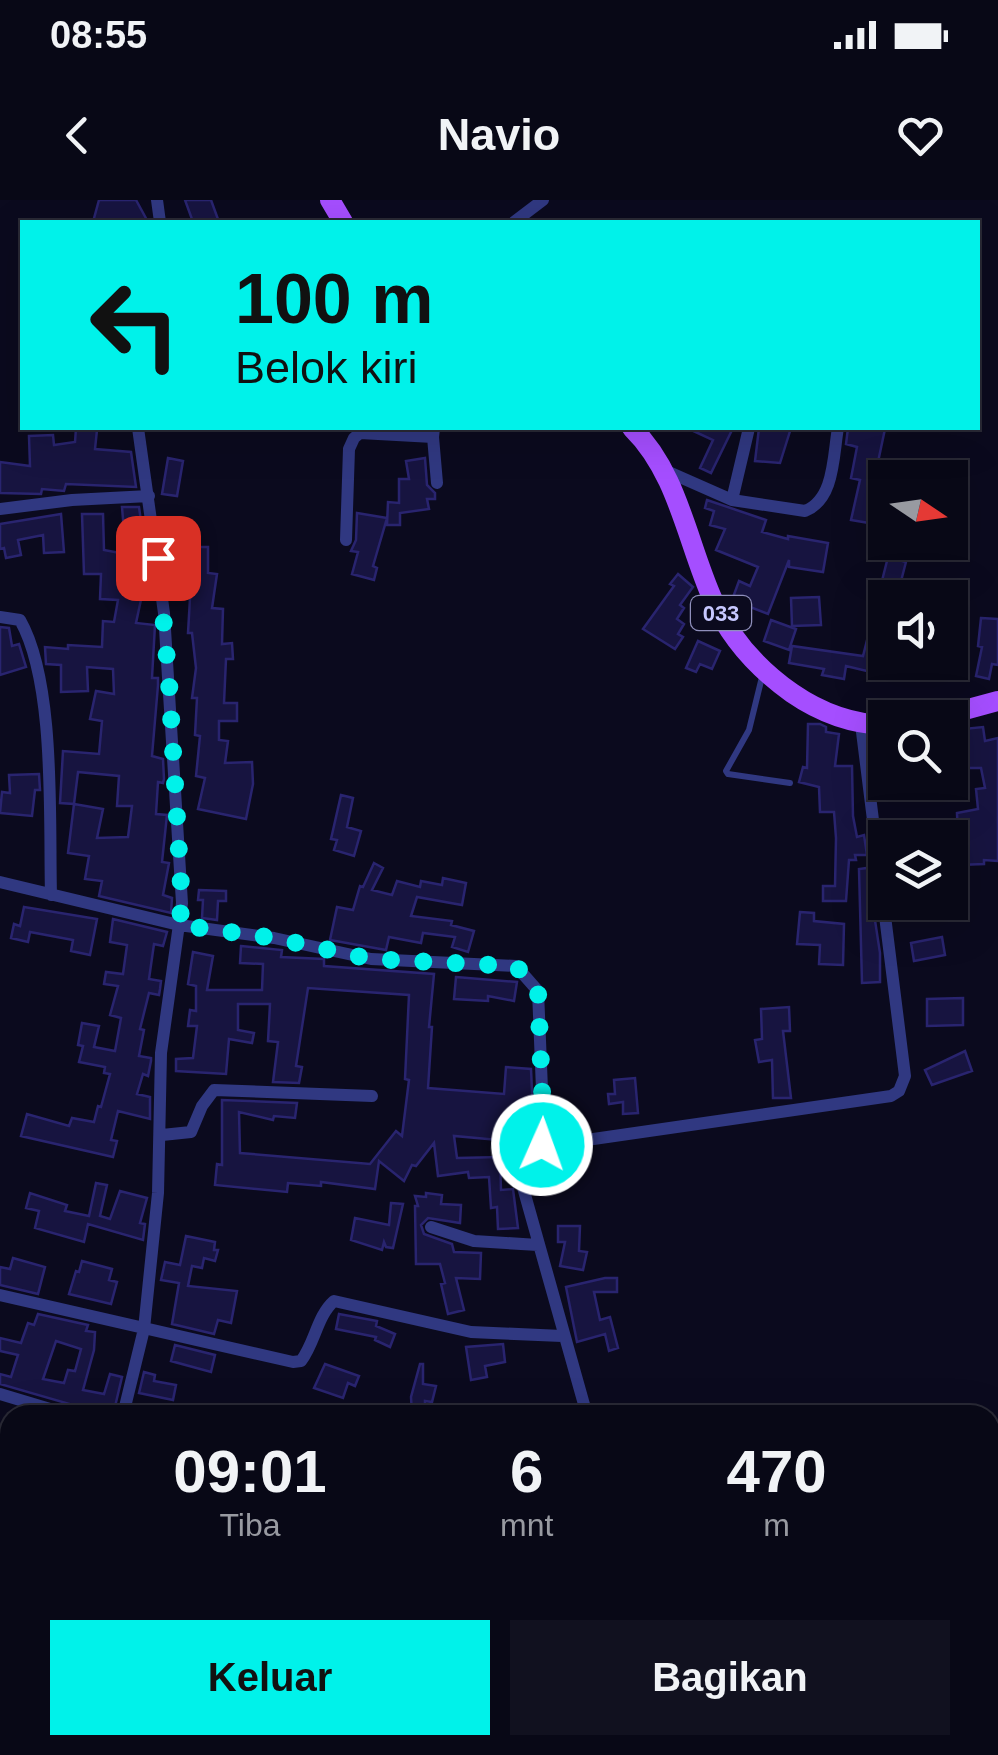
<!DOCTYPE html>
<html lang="id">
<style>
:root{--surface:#080816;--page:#11111f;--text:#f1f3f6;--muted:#989aa1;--line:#292935;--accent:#00f2ea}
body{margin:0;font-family:Arial,sans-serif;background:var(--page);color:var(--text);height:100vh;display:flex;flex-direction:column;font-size:38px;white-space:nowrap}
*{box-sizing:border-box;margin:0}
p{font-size:32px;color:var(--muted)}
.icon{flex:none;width:55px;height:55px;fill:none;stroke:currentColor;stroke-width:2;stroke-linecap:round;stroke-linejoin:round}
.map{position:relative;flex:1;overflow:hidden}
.drawer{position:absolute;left:0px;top:1205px;width:1000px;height:350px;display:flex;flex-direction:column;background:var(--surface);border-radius:30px 30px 0 0;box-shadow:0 10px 40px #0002,0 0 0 2px var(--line)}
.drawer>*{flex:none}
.banner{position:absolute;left:20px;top:20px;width:960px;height:210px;border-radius:0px;box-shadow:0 10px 40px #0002,0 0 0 2px var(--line);background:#00f2ea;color:#111;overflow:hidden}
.needle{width:65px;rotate:103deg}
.buttons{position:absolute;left:868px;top:260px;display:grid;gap:20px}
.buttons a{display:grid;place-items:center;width:100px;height:100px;border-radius:0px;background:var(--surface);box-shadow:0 10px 40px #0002,0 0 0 2px var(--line);font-size:50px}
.pin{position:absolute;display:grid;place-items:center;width:85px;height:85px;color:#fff;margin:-42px;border-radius:20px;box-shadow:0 5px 15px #0006}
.me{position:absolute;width:110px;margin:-55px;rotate:2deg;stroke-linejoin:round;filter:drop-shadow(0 0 8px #0008)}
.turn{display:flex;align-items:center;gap:35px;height:210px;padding:0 50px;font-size:45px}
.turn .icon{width:130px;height:130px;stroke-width:2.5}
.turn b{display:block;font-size:70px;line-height:85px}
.eta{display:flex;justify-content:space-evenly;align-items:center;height:170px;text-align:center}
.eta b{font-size:60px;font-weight:800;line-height:70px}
.button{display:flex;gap:20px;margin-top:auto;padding:20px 50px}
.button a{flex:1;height:115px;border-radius:0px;background:var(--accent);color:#111;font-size:40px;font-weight:800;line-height:115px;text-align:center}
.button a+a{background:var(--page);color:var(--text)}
.status{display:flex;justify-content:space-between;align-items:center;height:70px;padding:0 50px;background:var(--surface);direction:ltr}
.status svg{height:28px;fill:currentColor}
header{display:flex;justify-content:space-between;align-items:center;height:130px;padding:0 50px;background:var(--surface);font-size:45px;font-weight:800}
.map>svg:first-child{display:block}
.building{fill:#171440;stroke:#29246f;stroke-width:2.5;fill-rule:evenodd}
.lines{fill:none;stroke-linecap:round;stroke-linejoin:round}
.service{stroke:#303881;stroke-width:6}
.minor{stroke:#303881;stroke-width:12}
.primary{stroke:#a54eff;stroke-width:20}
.route{stroke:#00f2ea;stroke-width:18;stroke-dasharray:0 32.4}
.labels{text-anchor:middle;stroke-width:10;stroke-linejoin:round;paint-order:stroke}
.shield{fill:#0b0a1e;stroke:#8f8fbc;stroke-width:2.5}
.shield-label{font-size:22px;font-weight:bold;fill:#c7c8ff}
</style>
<div class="status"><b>08:55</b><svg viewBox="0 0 49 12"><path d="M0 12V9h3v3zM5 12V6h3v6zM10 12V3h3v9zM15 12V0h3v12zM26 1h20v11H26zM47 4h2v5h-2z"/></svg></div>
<header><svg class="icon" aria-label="back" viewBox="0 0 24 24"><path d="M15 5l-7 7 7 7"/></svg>Navio<svg class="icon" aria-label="heart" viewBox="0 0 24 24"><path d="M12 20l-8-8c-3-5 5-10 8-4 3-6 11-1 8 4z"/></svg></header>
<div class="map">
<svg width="998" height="1555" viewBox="0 0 998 1555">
<rect width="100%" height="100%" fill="#0b0a1e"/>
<path class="building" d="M 99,0 L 136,0 L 148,22 L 93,22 Z
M 185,0 L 211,0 L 219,22 L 193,22 Z
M 76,228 L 97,230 L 95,249 L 131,252 L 136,287 L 66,284 L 64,291 L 42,289 L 41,294 L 0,293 L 0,262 L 30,266 L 29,236 L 53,235 L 54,245 L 75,242 Z
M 687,228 L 733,228 L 711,273 L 700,268 L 713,240 Z
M 759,228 L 791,228 L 780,263 L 755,261 Z
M 848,228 L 885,229 L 878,262 L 887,264 L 882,286 L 885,286 L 885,303 L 873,301 L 869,323 L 851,320 L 860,280 L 851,278 L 857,247 L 846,244 Z
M 168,258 L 183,261 L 177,296 L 162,294 Z
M 425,258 L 427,285 L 435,293 L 435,299 L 427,299 L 429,309 L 400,313 L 400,325 L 387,325 L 388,302 L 399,303 L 399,279 L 409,279 L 406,261 Z
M 707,300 L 766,320 L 762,332 L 788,339 L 788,336 L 828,343 L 823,372 L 789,367 L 789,360 L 768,414 L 732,400 L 739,381 L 750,386 L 758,367 L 716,350 L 725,329 L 710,325 L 714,311 L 705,308 Z
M 122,307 L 139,307 L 151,393 L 142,395 L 136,423 L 155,425 L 152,478 L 158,478 L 158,485 L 152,556 L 163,559 L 164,579 L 163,583 L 158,582 L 156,614 L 167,615 L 162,662 L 169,663 L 163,695 L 172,698 L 171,713 L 99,696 L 102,681 L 85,679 L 89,656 L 68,653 L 74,604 L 60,603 L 63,551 L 99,554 L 102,521 L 90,519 L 96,491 L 114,494 L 113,469 L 87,467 L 88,491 L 61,492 L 61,465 L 46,464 L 45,447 L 68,449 L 68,445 L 102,447 L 103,421 L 114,422 L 118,400 L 100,399 L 101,374 L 84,374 L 82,314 L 103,314 L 104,350 L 125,354 L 127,331 L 124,331 ZM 78,572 L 119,576 L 117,606 L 132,606 L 128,637 L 97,638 L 103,609 L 74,604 Z
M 357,313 L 387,318 L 373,366 L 377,368 L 374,380 L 352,374 L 358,352 L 351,351 L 356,340 Z
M 61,314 L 64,352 L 44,353 L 43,335 L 18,340 L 21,355 L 6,358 L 4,348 L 0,349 L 0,324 Z
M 190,347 L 208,347 L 208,373 L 217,374 L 212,408 L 223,409 L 222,444 L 232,443 L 233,459 L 226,459 L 224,503 L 237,503 L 237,521 L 219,521 L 219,540 L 228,541 L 225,563 L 252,562 L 253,584 L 246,619 L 198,609 L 205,578 L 196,576 L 200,536 L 195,535 L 197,498 L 192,498 L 196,468 L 192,433 L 188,433 L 190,398 L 181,397 L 185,371 L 179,371 L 179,354 L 190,354 Z
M 888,357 L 906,362 L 900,385 L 907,386 L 904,398 L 885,398 L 885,462 L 892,462 L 888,476 L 846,466 L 844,479 L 822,475 L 824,469 L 789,463 L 792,446 L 863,456 Z
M 678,374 L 693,387 L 680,405 L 684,408 L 677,419 L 684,424 L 678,434 L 683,437 L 675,449 L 643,429 L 674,386 L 670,384 Z
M 819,397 L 821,425 L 792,426 L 791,398 Z
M 981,418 L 998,419 L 998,465 L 992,464 L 989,479 L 976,476 L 982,447 L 978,446 Z
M 771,420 L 796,429 L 789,450 L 764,441 Z
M 0,427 L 9,428 L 12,446 L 19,444 L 26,467 L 0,475 Z
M 698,441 L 720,451 L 712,469 L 700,464 L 696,472 L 686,468 Z
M 808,524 L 820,524 L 826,527 L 826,532 L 839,534 L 835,566 L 852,566 L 853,616 L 857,637 L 864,635 L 867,655 L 855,655 L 856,660 L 849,660 L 846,701 L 823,701 L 823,686 L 835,686 L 836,638 L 834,612 L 820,612 L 819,587 L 799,582 L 803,567 L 807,568 Z
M 983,527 L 985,541 L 998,538 L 998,661 L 984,660 L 984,664 L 959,665 L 957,613 L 978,609 L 976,589 L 985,588 L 981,568 L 951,568 L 950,545 L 965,544 L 963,529 Z
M 39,574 L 40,590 L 35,590 L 32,616 L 0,613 L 2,592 L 10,593 L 9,575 Z
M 341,595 L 353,598 L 347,627 L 361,631 L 354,656 L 334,650 L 337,640 L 331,639 Z
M 374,663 L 383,668 L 372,690 L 392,695 L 397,681 L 420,687 L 421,681 L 442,685 L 443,678 L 466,683 L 462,705 L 417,697 L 411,716 L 452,721 L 451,725 L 474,731 L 468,752 L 452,747 L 455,737 L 423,733 L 421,743 L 389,737 L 386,750 L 330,740 L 337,707 L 353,710 L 360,686 L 363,687 Z
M 867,668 L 880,753 L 880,782 L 862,783 L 859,669 Z
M 199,690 L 226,691 L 226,701 L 218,701 L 217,720 L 202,718 L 203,700 L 198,700 Z
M 24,707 L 97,719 L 90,755 L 71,751 L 73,740 L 30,732 L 28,742 L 11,738 L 14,724 L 20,726 Z
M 800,712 L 814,713 L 814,721 L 844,724 L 843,765 L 819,764 L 820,745 L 797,744 Z
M 113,719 L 167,732 L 163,746 L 154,744 L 149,779 L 161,781 L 160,789 L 159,795 L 149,793 L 140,829 L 144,830 L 139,856 L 151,858 L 151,861 L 148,876 L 143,874 L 137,894 L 150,897 L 150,919 L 118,911 L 111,940 L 117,941 L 113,957 L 21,936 L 27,914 L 69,926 L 72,918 L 94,922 L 98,906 L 101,907 L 110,874 L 104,873 L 105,867 L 79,862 L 83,846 L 78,845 L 82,823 L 99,826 L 94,847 L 115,851 L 121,818 L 110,815 L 118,786 L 104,784 L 106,772 L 123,774 L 127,745 L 110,742 Z
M 942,737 L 945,755 L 914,761 L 911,743 Z
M 241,746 L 282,750 L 281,757 L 324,759 L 324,766 L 434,774 L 429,827 L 432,827 L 428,888 L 504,894 L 506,867 L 531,869 L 533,914 L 530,933 L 510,932 L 509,941 L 454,936 L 457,958 L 500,957 L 501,990 L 513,989 L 518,1028 L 498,1029 L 497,1007 L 491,1008 L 489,977 L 469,978 L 468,972 L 438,976 L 434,943 L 416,966 L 412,965 L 404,981 L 379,961 L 375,989 L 321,982 L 321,986 L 288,983 L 287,992 L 215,985 L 217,964 L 222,965 L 222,900 L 297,903 L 295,918 L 274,916 L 273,920 L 239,912 L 240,953 L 370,964 L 396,931 L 402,936 L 409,880 L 405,879 L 409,795 L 308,788 L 296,866 L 302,867 L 299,883 L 273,882 L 278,842 L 268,841 L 270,804 L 238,804 L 238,830 L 254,833 L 252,843 L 229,839 L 226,874 L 176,871 L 176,859 L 193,858 L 197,826 L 188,826 L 190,810 L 196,811 L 196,786 L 188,784 L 193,752 L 213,756 L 207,790 L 262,790 L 263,764 L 240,763 Z
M 456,777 L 517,782 L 514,801 L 488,796 L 488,801 L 454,799 Z
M 963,798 L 963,825 L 927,826 L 927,799 Z
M 789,807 L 790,831 L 783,831 L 791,898 L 773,898 L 772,860 L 759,862 L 755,840 L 762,839 L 761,809 Z
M 965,851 L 972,871 L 932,885 L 925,870 Z
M 635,878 L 638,913 L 623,914 L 623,902 L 609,904 L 608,894 L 615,894 L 614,880 Z
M 555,955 L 558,989 L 539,991 L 536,956 Z
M 96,983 L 107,985 L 100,1016 L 110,1019 L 120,991 L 147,998 L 140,1023 L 145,1024 L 143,1040 L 88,1024 L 84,1042 L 35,1028 L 39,1011 L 26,1008 L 30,993 L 67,1005 L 65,1011 L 89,1016 Z
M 426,993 L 442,995 L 441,1004 L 461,1005 L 460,1023 L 428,1018 L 421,1025 L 424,1034 L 452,1044 L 454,1052 L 481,1053 L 480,1079 L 456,1078 L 464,1110 L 448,1114 L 441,1084 L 445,1083 L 440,1064 L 416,1064 L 415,1006 L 418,1006 L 415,996 L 426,997 Z
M 391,1003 L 403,1004 L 393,1048 L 386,1047 L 384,1042 L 382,1050 L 351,1040 L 355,1018 L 389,1025 Z
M 558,1026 L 580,1026 L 579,1051 L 587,1052 L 583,1070 L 560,1066 L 565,1042 L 558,1042 Z
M 186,1036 L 215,1042 L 214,1050 L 218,1050 L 215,1061 L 204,1058 L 202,1068 L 192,1066 L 188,1086 L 237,1091 L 231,1123 L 218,1120 L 214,1134 L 172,1124 L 179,1083 L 161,1080 L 165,1062 L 180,1065 Z
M 13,1058 L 45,1067 L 38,1094 L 0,1085 L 0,1067 L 10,1069 Z
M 82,1061 L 112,1069 L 109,1080 L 117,1082 L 111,1104 L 69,1094 L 76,1071 L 79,1072 Z
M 605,1078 L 617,1078 L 617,1092 L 594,1092 L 600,1120 L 610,1117 L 618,1148 L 609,1151 L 605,1134 L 577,1142 L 566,1087 Z
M 38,1114 L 88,1125 L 86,1131 L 95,1132 L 94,1150 L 83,1190 L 104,1194 L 110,1174 L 122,1177 L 113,1215 L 80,1215 L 73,1205 L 0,1184 L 0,1174 L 11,1177 L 18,1155 L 0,1151 L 0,1138 L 21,1143 L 28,1123 L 34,1125 ZM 56,1141 L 81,1149 L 75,1171 L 68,1170 L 64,1183 L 43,1179 Z
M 339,1114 L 377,1121 L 376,1126 L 395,1134 L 390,1147 L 375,1140 L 376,1137 L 336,1129 Z
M 503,1144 L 505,1162 L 485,1166 L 487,1177 L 471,1180 L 466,1147 Z
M 175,1145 L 215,1155 L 211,1172 L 171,1161 Z
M 325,1164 L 359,1176 L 355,1186 L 348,1183 L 343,1198 L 314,1188 Z
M 420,1164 L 423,1164 L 423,1184 L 436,1186 L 432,1202 L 425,1201 L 425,1215 L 412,1215 L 411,1197 Z
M 144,1172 L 155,1175 L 154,1181 L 176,1185 L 173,1200 L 139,1193 Z"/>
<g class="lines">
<path class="service" d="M 762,477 L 749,530 L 726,571 L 728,574 L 790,583"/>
<path class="minor" d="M 157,0 L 160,22
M 514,22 L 543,0
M 433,237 L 437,283
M 664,270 L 732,300 L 805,311 C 835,299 833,255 838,228
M 732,300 L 749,228
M 0,309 L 72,300 L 149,296
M 346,340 L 349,249 L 354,238 L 360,233 L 433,237 L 434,228
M 0,417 L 20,420 C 56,483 49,621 51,695
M 0,682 L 179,725 L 274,738 L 371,759 L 516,766 L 538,791 L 543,914 L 539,942 L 545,946 L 891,896 L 899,891 L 905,876 L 861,524
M 162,935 L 191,932 L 202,906 L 214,890 L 372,896
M 515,959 L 587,1215
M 431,1027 L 474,1041 L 538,1045
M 0,1095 L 293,1162 L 301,1161 C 315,1143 317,1116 334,1101 L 471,1132 L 562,1136
M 0,1194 L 70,1215
M 123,1215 L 144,1129 L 158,993 L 161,853 L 182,703 L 164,413 L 138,228
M 0,1252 L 10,1255
M 0,1310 L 10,1313
M 0,1371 L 10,1374
M 0,1428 L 10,1430
M 0,1484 L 10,1487
M 0,1543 L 13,1548 L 23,1545
M 399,1545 L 439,1555
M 512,1555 L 513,1545"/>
<path class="primary" d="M 330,0 L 343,22
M 632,228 C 678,273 687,342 713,400 C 730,438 758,469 792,493 C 821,513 850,524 885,525
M 935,518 L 998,501"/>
</g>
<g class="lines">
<path class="route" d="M 158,358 L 169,482 L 182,703 L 179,725 L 274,738 L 371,759 L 516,766 L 538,791 L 543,914 L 539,942 L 542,945"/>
</g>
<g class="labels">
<rect class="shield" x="691" y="396" width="60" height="34" rx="8"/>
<g class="shield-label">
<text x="721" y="421">033</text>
</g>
</g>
</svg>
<div class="buttons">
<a><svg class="needle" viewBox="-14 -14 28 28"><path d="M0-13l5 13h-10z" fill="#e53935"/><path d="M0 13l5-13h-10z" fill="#989aa1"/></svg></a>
<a><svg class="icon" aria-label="sound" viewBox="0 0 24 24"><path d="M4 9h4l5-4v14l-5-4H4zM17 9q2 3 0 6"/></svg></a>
<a><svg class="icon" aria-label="search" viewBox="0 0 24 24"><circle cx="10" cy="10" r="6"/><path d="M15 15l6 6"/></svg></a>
<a><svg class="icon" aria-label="layers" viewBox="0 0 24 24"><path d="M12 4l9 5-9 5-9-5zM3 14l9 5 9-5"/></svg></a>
</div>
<div class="pin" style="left:158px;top:358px;background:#d93025"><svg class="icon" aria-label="arrive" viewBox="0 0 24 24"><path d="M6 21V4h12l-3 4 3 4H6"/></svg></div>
<svg class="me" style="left:542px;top:945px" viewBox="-20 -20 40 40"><circle r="17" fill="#00f2ea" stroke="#fff" stroke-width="3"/><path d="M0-11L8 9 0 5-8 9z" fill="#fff"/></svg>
<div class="banner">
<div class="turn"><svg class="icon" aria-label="left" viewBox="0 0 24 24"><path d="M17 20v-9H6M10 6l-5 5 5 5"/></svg><div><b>100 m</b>Belok kiri</div></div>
</div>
<section class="drawer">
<div class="eta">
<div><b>09:01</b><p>Tiba</p></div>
<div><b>6</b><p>mnt</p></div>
<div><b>470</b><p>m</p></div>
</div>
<div class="button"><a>Keluar</a><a>Bagikan</a></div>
</section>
</div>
